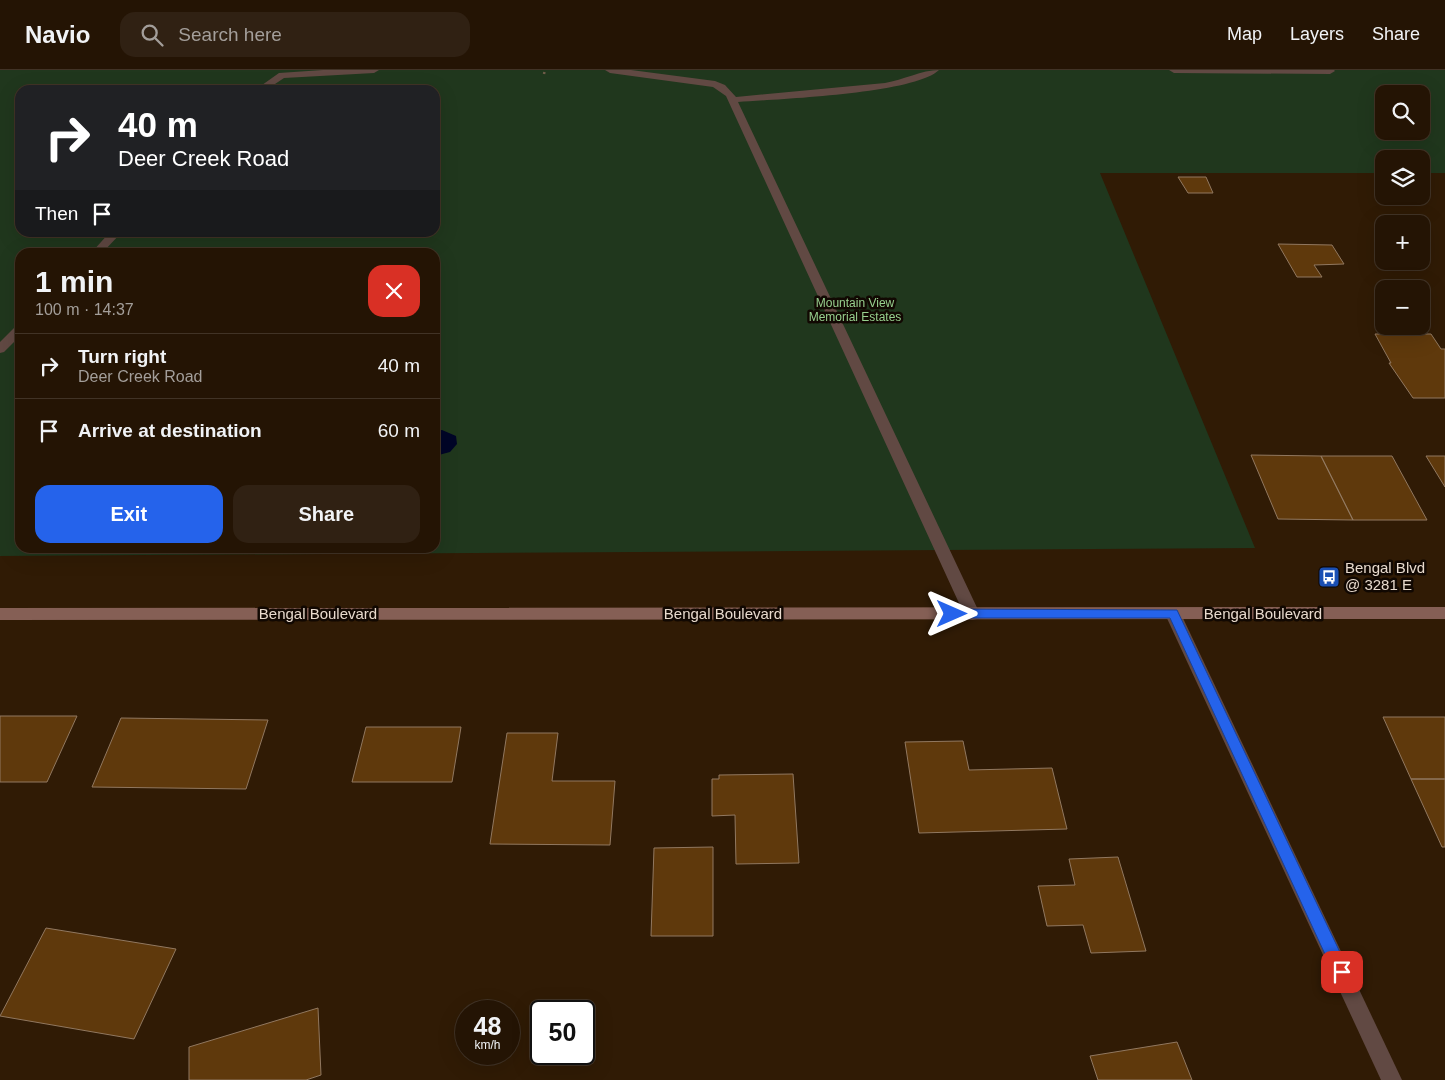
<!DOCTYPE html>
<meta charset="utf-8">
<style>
:root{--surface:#241404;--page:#302113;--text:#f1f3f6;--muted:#a39e9a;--line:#413326;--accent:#2563eb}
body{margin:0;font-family:Helvetica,sans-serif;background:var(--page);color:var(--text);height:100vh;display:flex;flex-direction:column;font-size:19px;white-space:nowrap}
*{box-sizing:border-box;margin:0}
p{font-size:16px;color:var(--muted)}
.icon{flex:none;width:28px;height:28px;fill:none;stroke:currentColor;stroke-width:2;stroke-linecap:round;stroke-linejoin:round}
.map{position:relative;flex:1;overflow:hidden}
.drawer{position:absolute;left:15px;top:178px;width:425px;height:305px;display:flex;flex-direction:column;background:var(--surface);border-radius:15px;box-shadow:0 5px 20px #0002,0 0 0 1px var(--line)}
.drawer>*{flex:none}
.banner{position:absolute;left:15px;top:15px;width:425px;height:152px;border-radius:15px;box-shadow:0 5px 20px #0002,0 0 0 1px var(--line);background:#202124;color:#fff;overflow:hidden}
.buttons{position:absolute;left:1375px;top:15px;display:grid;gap:10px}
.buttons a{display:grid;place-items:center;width:55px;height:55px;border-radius:10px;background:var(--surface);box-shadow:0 5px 20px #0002,0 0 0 1px var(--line);font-size:25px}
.speed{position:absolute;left:455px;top:930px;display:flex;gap:10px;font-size:25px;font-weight:700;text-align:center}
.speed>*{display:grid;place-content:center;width:65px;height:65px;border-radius:50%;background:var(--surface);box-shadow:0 5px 20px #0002,0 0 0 1px var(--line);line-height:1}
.speed small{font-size:12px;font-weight:400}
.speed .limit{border:2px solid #111;border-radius:8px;background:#fff;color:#111}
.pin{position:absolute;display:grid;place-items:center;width:42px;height:42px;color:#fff;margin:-21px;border-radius:10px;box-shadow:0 2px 8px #0006}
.me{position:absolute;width:55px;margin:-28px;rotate:90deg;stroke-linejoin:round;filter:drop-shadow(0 0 4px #0008)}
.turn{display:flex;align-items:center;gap:18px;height:105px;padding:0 20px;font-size:22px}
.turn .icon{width:65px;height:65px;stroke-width:2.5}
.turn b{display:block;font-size:35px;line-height:42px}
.then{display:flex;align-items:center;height:48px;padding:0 20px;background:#0003;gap:10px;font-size:19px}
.round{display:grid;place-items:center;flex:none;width:52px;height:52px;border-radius:15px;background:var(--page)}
.head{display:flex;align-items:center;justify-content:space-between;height:85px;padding:0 20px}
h1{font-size:30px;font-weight:600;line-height:38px}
.action{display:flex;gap:10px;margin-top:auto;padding:10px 20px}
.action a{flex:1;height:58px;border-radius:15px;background:var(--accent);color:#fff;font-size:20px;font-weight:600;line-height:58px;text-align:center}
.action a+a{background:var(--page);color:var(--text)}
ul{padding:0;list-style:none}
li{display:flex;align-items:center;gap:15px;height:65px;padding:0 20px;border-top:1px solid var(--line)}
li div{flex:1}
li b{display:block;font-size:19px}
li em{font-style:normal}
header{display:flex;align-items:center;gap:30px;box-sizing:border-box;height:70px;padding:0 25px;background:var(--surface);border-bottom:1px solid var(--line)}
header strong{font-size:24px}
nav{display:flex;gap:28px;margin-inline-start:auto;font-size:18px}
.search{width:350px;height:45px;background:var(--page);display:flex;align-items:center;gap:12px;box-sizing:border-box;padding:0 18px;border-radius:15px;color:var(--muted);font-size:19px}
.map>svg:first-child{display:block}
.green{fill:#20371d;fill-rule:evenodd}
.water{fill:#000527}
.building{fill:#5f390c;stroke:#917860}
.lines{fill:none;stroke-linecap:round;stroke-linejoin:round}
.path{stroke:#705d4a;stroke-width:2.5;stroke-dasharray:2 2.5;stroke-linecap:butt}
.service{fill:#614943;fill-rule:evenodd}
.minor{fill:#614943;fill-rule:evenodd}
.secondary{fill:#855f55;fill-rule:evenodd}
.route{fill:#2563eb;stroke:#184099}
.labels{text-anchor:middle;stroke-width:5;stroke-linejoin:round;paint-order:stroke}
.far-park-label{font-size:12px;fill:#97d08e;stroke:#110802}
.poi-label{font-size:15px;fill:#e8dacd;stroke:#110802;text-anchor:start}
.street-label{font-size:15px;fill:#e8dacd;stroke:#110802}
</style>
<header>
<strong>Navio</strong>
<div class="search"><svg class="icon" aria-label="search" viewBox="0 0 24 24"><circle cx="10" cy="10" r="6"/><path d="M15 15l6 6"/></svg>Search here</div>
<nav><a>Map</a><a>Layers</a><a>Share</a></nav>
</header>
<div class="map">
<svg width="1445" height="1010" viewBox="0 0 1445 1010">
<rect width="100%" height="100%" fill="#301b05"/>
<path class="green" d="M 0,0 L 1445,0 L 1445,103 L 1421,103 L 1421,89 L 1384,89 L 1384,103 L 1100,103 L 1255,478 L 0,486 ZM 20,20 L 435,20 L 435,162 L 20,162 ZM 1384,24 L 1421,24 L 1421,61 L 1384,61 ZM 20,182 L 435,182 L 435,478 L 20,478 Z"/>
<path class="water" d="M 442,360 L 456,366 L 457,374 L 450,382 L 435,386 L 435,361 Z"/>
<path class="building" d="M 1178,107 L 1206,107 L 1213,123 L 1188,123 Z
M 1278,174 L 1332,175 L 1344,194 L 1314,195 L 1322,207 L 1297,207 Z
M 1375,264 L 1431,264 L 1441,279 L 1445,279 L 1445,328 L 1413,328 L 1389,293 L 1391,293 Z
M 1251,385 L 1321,386 L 1353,450 L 1278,449 Z
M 1321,386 L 1392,386 L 1427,450 L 1353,450 Z
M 1426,386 L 1445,386 L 1445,417 Z
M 0,646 L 77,646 L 47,712 L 0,712 Z
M 1383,647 L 1445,647 L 1445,709 L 1411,709 Z
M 121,648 L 268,650 L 246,719 L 92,717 Z
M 366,657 L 461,657 L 452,712 L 352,712 Z
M 507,663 L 558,663 L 552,711 L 615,711 L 610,775 L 490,774 Z
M 963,671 L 969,700 L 1052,698 L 1067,759 L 919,763 L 905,672 Z
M 793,704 L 799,793 L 736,794 L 735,745 L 712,746 L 712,709 L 719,709 L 719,705 Z
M 1411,709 L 1445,709 L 1445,777 L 1442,777 Z
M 713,777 L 713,866 L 651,866 L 654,778 Z
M 1118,787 L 1146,881 L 1091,883 L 1083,855 L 1047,856 L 1038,816 L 1075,815 L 1069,789 Z
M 46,858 L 176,879 L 134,969 L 0,946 Z
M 318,938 L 321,1005 L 306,1010 L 189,1010 L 189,977 Z
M 1177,972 L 1192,1010 L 1098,1010 L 1090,986 Z"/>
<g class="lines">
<path class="path" d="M 544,4 L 545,0"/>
<path class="service" d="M 323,0 L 379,0 L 374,3 L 284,8 L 266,20 L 255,20 L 279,3 Z
M 605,0 L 631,0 L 715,11 L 725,15 L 736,27 L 885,13 C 903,10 922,0 939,0 C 914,24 778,29 738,32 L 980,544 L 977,549 L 972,550 L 967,549 L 964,544 L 726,26 L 713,17 L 610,3 Z
M 1169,0 L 1334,0 L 1335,1 L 1330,4 L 1174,3 Z
M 110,162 L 122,162 L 103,182 L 92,182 Z
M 20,255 L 20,266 L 4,282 L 0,283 L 0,272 L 16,256 Z"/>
<path class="minor" d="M 1173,538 L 1178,539 L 1181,544 L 1402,1010 L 1381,1010 L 1165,544 L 1168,539 Z"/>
<path class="secondary" d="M 1445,537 L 1445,549 L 0,550 L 0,538 Z"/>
</g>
<path class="route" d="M 952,539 L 1177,540 L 1347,897 L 1349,902 L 1347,908 L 1342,910 L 1336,908 L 1170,548 L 952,548 L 946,544 Z"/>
<defs>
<g id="bus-square" transform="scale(1.125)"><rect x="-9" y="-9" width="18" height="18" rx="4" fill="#1a4fb4" stroke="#110802"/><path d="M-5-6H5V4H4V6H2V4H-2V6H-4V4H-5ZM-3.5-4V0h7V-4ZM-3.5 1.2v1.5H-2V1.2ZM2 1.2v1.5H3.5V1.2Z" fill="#fff"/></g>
</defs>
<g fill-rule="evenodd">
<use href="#bus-square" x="1329" y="507"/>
</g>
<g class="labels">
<g class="far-park-label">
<text x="855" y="237">Mountain View<tspan x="855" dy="14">Memorial Estates</tspan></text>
</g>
<g class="poi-label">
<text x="1345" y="503">Bengal Blvd<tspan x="1345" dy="17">@ 3281 E</tspan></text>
</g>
<g class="street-label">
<text x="318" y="549">Bengal Boulevard</text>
<text x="723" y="549">Bengal Boulevard</text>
<text x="1263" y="549">Bengal Boulevard</text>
</g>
</g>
</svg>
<div class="buttons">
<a><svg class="icon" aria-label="search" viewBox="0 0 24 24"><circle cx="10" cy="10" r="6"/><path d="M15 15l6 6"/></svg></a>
<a><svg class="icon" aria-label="layers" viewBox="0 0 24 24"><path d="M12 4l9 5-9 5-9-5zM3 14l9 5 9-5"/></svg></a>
<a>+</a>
<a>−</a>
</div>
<div class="speed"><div>48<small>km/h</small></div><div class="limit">50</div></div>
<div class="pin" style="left:1342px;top:902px;background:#d93025"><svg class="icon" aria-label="arrive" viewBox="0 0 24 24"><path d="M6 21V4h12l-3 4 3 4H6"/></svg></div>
<svg class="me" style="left:952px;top:544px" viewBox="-20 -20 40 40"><path d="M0-17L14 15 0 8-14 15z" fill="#2563eb" stroke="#fff" stroke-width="4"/></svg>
<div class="banner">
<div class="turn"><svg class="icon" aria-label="right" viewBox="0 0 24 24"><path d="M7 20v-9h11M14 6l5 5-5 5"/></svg><div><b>40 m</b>Deer Creek Road</div></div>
<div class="then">Then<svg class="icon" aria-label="arrive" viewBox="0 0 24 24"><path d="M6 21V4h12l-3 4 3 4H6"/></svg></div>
</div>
<section class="drawer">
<div class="head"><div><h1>1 min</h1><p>100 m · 14:37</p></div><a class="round" style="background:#d93025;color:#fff"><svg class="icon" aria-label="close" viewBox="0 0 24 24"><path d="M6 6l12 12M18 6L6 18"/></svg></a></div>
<ul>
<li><svg class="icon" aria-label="right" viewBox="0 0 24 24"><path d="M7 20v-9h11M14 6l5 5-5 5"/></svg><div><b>Turn right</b><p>Deer Creek Road</p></div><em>40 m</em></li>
<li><svg class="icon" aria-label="arrive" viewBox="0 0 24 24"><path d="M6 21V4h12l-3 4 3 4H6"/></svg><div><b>Arrive at destination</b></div><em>60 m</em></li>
</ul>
<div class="action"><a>Exit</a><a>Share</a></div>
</section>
</div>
